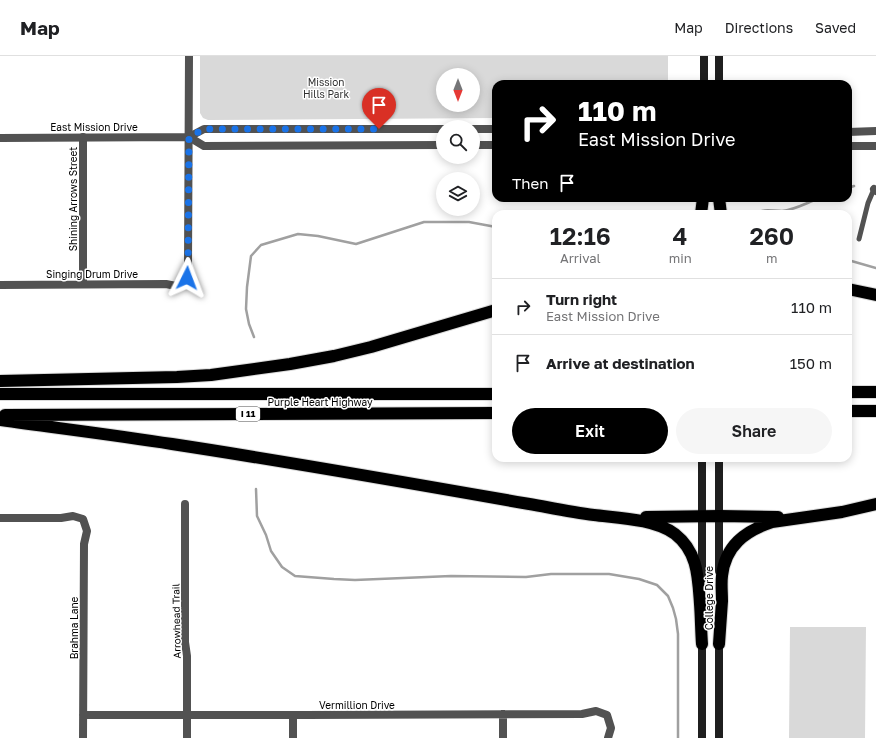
<!DOCTYPE html>
<style>
:root{--surface:#fff;--page:#f6f6f6;--text:#202124;--muted:#757577;--line:#e0e0e0;--accent:#000}
body{margin:0;font-family:"Golos Text",sans-serif;background:var(--page);color:var(--text);height:100vh;display:flex;flex-direction:column;font-size:15px;white-space:nowrap}
*{box-sizing:border-box;margin:0}
p{font-size:13px;color:var(--muted)}
.icon{flex:none;width:22px;height:22px;fill:none;stroke:currentColor;stroke-width:2;stroke-linecap:round;stroke-linejoin:round}
.map{position:relative;flex:1;overflow:hidden}
.sheet{position:absolute;left:492px;top:154px;width:360px;height:252px;display:flex;flex-direction:column;background:var(--surface);border-radius:12px;box-shadow:0 2px 10px #0003}
.sheet>*{flex:none}
.top-card{position:absolute;left:492px;top:24px;width:360px;height:122px;border-radius:12px;box-shadow:0 2px 10px #0003;background:#000;color:#fff;overflow:hidden}
.needle{width:26px;rotate:180deg}
.buttons{position:absolute;left:436px;top:12px;display:grid;gap:8px}
.buttons a{display:grid;place-items:center;width:44px;height:44px;border-radius:50%;background:var(--surface);box-shadow:0 2px 10px #0003;font-size:20px}
.pin{position:absolute;display:grid;place-items:center;width:34px;height:34px;color:#fff;margin:-41px -17px;border-radius:50% 50% 50% 0;rotate:-45deg;box-shadow:0 0 4px #0007}
.pin .icon{rotate:45deg}
.me{position:absolute;width:44px;margin:-22px;rotate:3deg;stroke-linejoin:round;filter:drop-shadow(0 0 3px #0008)}
.turn{display:flex;align-items:center;gap:14px;height:84px;padding:0 20px;font-size:18px}
.turn .icon{width:52px;height:52px;stroke-width:2.5}
.turn b{display:block;font-size:28px;line-height:34px}
.then{display:flex;align-items:center;height:38px;padding:0 20px;background:#0003;gap:8px;font-size:15px}
.eta{display:flex;justify-content:space-evenly;align-items:center;height:68px;text-align:center}
.eta b{font-size:24px;font-weight:600;line-height:28px}
.action{display:flex;gap:8px;margin-top:auto;padding:8px 20px}
.action a{flex:1;height:46px;border-radius:24px;background:var(--accent);color:#fff;font-size:16px;font-weight:600;line-height:46px;text-align:center}
.action a+a{background:var(--page);color:var(--text)}
ul{padding:0;list-style:none}
li{display:flex;align-items:center;gap:12px;height:56px;padding:0 20px;border-top:1px solid var(--line)}
li div{flex:1}
li b{display:block;font-size:15px}
li em{font-style:normal}
header{display:flex;align-items:center;gap:24px;box-sizing:border-box;height:56px;padding:0 20px;background:var(--surface);border-bottom:1px solid var(--line)}
header strong{font-size:19px}
nav{display:flex;gap:22px;margin-inline-start:auto;font-size:14px}
.map>svg:first-child{display:block}
.green{fill:#d9d9d9;fill-rule:evenodd}
.lines{fill:none;stroke-linecap:round;stroke-linejoin:round}
.stream{stroke:#a0a0a0;stroke-width:2.5}
.motorway-casing{stroke:#dbdbdb;stroke-width:14}
.service{stroke:#525252;stroke-width:5}
.minor{stroke:#525252;stroke-width:8}
.tertiary{stroke:#525252;stroke-width:8}
.secondary{stroke:#1f1f1f;stroke-width:8}
.motorway{stroke:#000;stroke-width:12}
.route{stroke:#1a73e8;stroke-width:7;stroke-dasharray:0 12.6}
.labels{text-anchor:middle;stroke-width:3;stroke-linejoin:round;paint-order:stroke}
.shield{fill:#fff;stroke:#4c4c4c;stroke-width:1}
.shield-label{font-size:9px;font-weight:bold;fill:#000}
.park-label{font-size:10px;fill:#303030;stroke:#fff}
.street-label{font-size:10px;fill:#000;stroke:#fff}
</style>
<header>
<strong>Map</strong>
<nav><a>Map</a><a>Directions</a><a>Saved</a></nav>
</header>
<div class="map">
<svg width="876" height="682" viewBox="0 0 876 682">
<rect width="100%" height="100%" fill="#fff"/>
<path class="green" d="M 200,0 L 668,0 L 668,28 L 496,28 L 496,62 L 208,64 L 203,62 L 200,57 ZM 443,19 L 473,19 L 473,49 L 443,49 Z
M 790,571 L 866,571 L 865,682 L 789,682 Z"/>
<g class="lines">
<path class="stream" d="M 848,132 L 854,130
M 754,158 C 765,152 771,155 782,155 C 795,154 808,146 820,142
M 848,204 L 876,212
M 254,281 L 249,268 L 246,253 L 247,231 L 251,200 L 261,189 L 298,178 L 318,180 L 356,188 L 424,166 L 469,166 L 496,171
M 256,433 L 257,460 L 266,479 L 271,495 L 282,511 L 295,520 L 334,523 L 355,524 L 451,520 L 526,521 L 551,518 L 609,518 L 639,523 L 657,529 L 668,540 L 673,552 L 676,563 L 678,578 L 678,682"/>
<g class="motorway-casing">
<path id="motorway" d="M 719,142 L 721,158
M 701,158 L 703,142
M 848,233 L 876,239
M 0,325 L 177,321 L 211,319 L 290,308 L 334,300 L 371,291 L 496,254
M 848,336 L 876,336
M 0,338 L 496,338
M 848,355 L 876,355
M 5,359 L 496,357
M 0,364 C 57,372 115,379 172,388 C 297,407 421,429 546,451 C 562,454 578,457 594,459 C 618,462 655,463 675,478 C 698,496 698,521 700,548 C 701,561 701,575 702,588
M 646,461 L 720,460 L 778,461
M 719,588 C 720,574 721,559 722,545 C 722,536 721,528 722,520 C 725,490 745,475 772,466 L 842,456 L 876,448"/>
</g>
<path class="service" d="M 859,183 L 868,147 L 874,133"/>
<path class="minor" d="M 83,81 L 83,228
M 874,133 L 876,135
M 0,229 L 166,228 L 176,230 L 183,229 L 187,222 L 188,212 L 189,0
M 185,448 L 185,586 L 187,600 L 187,682
M 0,462 L 61,462 L 73,460 L 83,463 L 87,475 L 84,488 L 83,682
M 83,659 L 305,659 L 582,658 L 596,655 L 607,659 L 611,672 L 608,682
M 293,682 L 293,659
M 503,682 L 503,658"/>
<path class="tertiary" d="M 473,73 L 496,73
M 848,76 L 876,75
M 189,81 L 204,90 L 443,89
M 0,82 L 189,81 L 204,73 L 443,73
M 473,89 L 496,89
M 848,90 L 876,90"/>
<path class="secondary" d="M 704,28 L 704,0
M 719,28 L 719,0
M 719,515 L 719,402
M 702,523 L 702,402
M 702,682 L 702,583
M 719,682 L 719,583"/>
<use href="#motorway" class="motorway"/>
</g>
<g class="lines">
<path class="route" d="M 187,222 L 188,212 L 189,81 L 204,73 L 379,73"/>
</g>
<g class="labels">
<rect class="shield" x="236" y="351" width="24" height="14" rx="3"/>
<g class="shield-label">
<text x="248" y="361">I 11</text>
</g>
<g class="park-label">
<text x="326" y="30">Mission<tspan x="326" dy="12">Hills Park</tspan></text>
</g>
<g class="street-label">
<text x="94" y="75">East Mission Drive</text>
<text transform="translate(73 143) rotate(-90)" y="4">Shining Arrows Street</text>
<text x="92" y="222">Singing Drum Drive</text>
<text x="320" y="350">Purple Heart Highway</text>
<text transform="translate(709 542) rotate(-90)" y="4">College Drive</text>
<text transform="translate(176 565) rotate(-91)" y="4">Arrowhead Trail</text>
<text transform="translate(74 572) rotate(-90)" y="4">Brahma Lane</text>
<text x="357" y="653">Vermillion Drive</text>
</g>
</g>
</svg>
<div class="buttons">
<a><svg class="needle" viewBox="-14 -14 28 28"><path d="M0-13l5 13h-10z" fill="#e53935"/><path d="M0 13l5-13h-10z" fill="#757577"/></svg></a>
<a><svg class="icon" aria-label="search" viewBox="0 0 24 24"><circle cx="10" cy="10" r="6"/><path d="M15 15l6 6"/></svg></a>
<a><svg class="icon" aria-label="layers" viewBox="0 0 24 24"><path d="M12 4l9 5-9 5-9-5zM3 14l9 5 9-5"/></svg></a>
</div>
<div class="pin" style="left:379px;top:73px;background:#d93025"><svg class="icon" aria-label="arrive" viewBox="0 0 24 24"><path d="M6 21V4h12l-3 4 3 4H6"/></svg></div>
<svg class="me" style="left:187px;top:222px" viewBox="-20 -20 40 40"><path d="M0-17L14 15 0 8-14 15z" fill="#1a73e8" stroke="#fff" stroke-width="4"/></svg>
<div class="top-card">
<div class="turn"><svg class="icon" aria-label="right" viewBox="0 0 24 24"><path d="M7 20v-9h11M14 6l5 5-5 5"/></svg><div><b>110 m</b>East Mission Drive</div></div>
<div class="then">Then<svg class="icon" aria-label="arrive" viewBox="0 0 24 24"><path d="M6 21V4h12l-3 4 3 4H6"/></svg></div>
</div>
<section class="sheet">
<div class="eta">
<div><b>12:16</b><p>Arrival</p></div>
<div><b>4</b><p>min</p></div>
<div><b>260</b><p>m</p></div>
</div>
<ul>
<li><svg class="icon" aria-label="right" viewBox="0 0 24 24"><path d="M7 20v-9h11M14 6l5 5-5 5"/></svg><div><b>Turn right</b><p>East Mission Drive</p></div><em>110 m</em></li>
<li><svg class="icon" aria-label="arrive" viewBox="0 0 24 24"><path d="M6 21V4h12l-3 4 3 4H6"/></svg><div><b>Arrive at destination</b></div><em>150 m</em></li>
</ul>
<div class="action"><a>Exit</a><a>Share</a></div>
</section>
</div>
